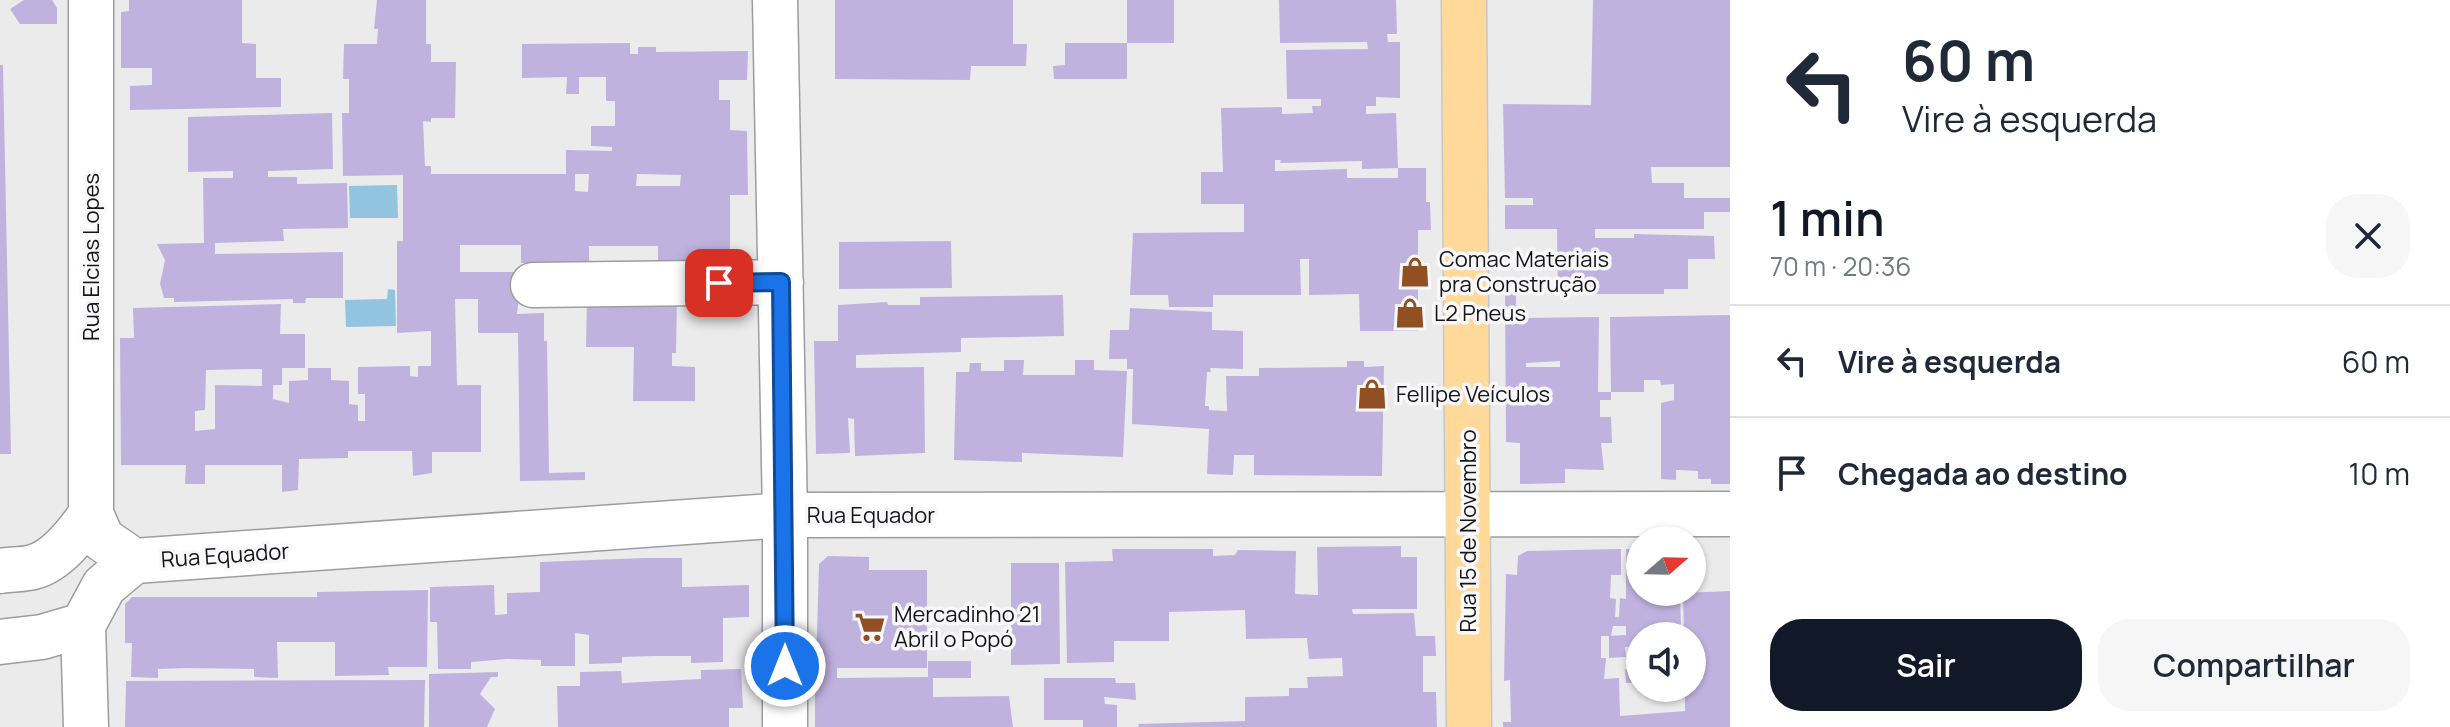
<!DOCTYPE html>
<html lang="pt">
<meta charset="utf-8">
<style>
:root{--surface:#fff;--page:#f6f6f7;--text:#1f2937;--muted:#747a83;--line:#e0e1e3;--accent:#111827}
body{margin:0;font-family:Manrope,sans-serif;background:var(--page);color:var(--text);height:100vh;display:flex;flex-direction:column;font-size:30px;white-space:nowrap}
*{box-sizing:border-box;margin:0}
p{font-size:26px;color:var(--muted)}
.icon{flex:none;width:44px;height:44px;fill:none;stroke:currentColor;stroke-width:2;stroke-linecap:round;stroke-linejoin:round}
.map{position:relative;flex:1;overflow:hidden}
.side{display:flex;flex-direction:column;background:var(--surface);width:720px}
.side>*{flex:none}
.top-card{background:#fff;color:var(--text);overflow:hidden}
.needle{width:52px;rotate:70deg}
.controls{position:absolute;left:1626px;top:526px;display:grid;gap:16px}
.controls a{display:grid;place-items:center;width:80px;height:80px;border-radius:50%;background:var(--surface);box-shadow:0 2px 6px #0004;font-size:40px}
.pin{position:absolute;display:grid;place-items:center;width:68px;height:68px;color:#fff;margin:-34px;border-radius:16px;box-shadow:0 4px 12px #0006}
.me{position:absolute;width:88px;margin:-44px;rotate:0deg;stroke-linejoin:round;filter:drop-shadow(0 0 6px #0008)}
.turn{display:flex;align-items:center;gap:28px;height:168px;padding:0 40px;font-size:36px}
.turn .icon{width:104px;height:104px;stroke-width:2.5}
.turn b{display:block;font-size:56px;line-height:68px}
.round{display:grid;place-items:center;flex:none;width:84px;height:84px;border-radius:32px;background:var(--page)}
.overview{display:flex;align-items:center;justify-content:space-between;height:136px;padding:0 40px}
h1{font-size:48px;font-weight:600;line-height:60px;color:var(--accent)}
.action{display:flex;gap:16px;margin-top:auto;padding:16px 40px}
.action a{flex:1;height:92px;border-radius:32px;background:var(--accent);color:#fff;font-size:32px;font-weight:600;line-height:92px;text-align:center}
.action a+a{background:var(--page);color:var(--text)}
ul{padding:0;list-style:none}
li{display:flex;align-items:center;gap:24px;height:112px;padding:0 40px;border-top:2px solid var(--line)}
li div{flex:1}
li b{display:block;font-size:30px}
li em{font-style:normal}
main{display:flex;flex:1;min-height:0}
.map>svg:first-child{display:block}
.water{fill:#92c3df}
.building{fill:#c0b2df;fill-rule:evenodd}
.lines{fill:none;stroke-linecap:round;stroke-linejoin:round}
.street-casing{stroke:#9d9d9f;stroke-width:47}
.secondary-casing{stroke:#9d9d9f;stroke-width:47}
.primary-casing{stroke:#c7c7c7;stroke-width:47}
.street{stroke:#fff;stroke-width:44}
.secondary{stroke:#fff;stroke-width:44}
.primary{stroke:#fed99a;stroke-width:44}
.route-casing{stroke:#114b97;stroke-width:20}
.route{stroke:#1a73e8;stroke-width:14}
.labels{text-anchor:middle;stroke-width:7;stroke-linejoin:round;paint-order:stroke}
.street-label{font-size:22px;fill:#151516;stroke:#f8f8fa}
.poi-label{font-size:22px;fill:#151516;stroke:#f8f8fa;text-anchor:start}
</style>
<main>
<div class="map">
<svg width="1730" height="727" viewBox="0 0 1730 727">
<rect width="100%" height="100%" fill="#ebebec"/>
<path class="water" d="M 397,185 L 398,218 L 350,218 L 349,186 Z
M 388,289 L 395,290 L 396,326 L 346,327 L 345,300 L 387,299 Z"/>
<path class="building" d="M 24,0 L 52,0 L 57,8 L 57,24 L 20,24 L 10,9 Z
M 129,0 L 242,0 L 242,43 L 256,44 L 256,78 L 281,78 L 281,107 L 130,110 L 130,86 L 152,85 L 152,68 L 121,68 L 121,12 L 129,11 Z
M 377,0 L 426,0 L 426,44 L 431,44 L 431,62 L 456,62 L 455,118 L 431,118 L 431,122 L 423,121 L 425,166 L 431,166 L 431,174 L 566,174 L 566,150 L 612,151 L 612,147 L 591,146 L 591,126 L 615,126 L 615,101 L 606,101 L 606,77 L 579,77 L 579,94 L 566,94 L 567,77 L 522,78 L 522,44 L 630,43 L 630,54 L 638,54 L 638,47 L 656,47 L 656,52 L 748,51 L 747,80 L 719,80 L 719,100 L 730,100 L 730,130 L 747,131 L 748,195 L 730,195 L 730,264 L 658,264 L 658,246 L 589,246 L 589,263 L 521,263 L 521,245 L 460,245 L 460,272 L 522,272 L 517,314 L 544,313 L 544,341 L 547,341 L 549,473 L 585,472 L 585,480 L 520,481 L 518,333 L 478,333 L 478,299 L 455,299 L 457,385 L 481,385 L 481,452 L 432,452 L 432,473 L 413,476 L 412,451 L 348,451 L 348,458 L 299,459 L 298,490 L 282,492 L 282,465 L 205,465 L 205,484 L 185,484 L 186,465 L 121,465 L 120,338 L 134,338 L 133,308 L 281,304 L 280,334 L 305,334 L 305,368 L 282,368 L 282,385 L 273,385 L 273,399 L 289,403 L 289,381 L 308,380 L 308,368 L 331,368 L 331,380 L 349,381 L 349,404 L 358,405 L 358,421 L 365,421 L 365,394 L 358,394 L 358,367 L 410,366 L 410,376 L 418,377 L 418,366 L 431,366 L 431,331 L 397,333 L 397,241 L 403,241 L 403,175 L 343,176 L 342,113 L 349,113 L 349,79 L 343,79 L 344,44 L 377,44 L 378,29 L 374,29 ZM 575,174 L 589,174 L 588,192 L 575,191 ZM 637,174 L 681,175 L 680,186 L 636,186 ZM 262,369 L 262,386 L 215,385 L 215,429 L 195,431 L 195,411 L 205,410 L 206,370 Z
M 835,0 L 1013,0 L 1013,44 L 1027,44 L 1026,66 L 971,66 L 970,80 L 835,79 Z
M 1127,0 L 1174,0 L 1174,43 L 1127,43 L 1127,79 L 1054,79 L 1053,66 L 1065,65 L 1065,43 L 1127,43 Z
M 1279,0 L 1396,0 L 1397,34 L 1387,34 L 1388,42 L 1400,42 L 1400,98 L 1376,97 L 1376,106 L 1366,106 L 1366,114 L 1396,113 L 1398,168 L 1362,169 L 1362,161 L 1280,163 L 1281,160 L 1275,160 L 1275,171 L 1347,169 L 1347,178 L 1398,178 L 1398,168 L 1426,168 L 1426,202 L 1430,202 L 1431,230 L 1418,230 L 1418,331 L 1360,331 L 1359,294 L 1309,295 L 1309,259 L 1300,259 L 1301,295 L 1213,295 L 1213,307 L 1169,307 L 1168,295 L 1130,295 L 1133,233 L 1244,232 L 1244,204 L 1201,204 L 1201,172 L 1223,172 L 1221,108 L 1282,107 L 1282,114 L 1313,113 L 1312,106 L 1321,106 L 1321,99 L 1287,99 L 1286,50 L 1368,49 L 1367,42 L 1280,43 Z
M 1593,0 L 1730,0 L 1730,167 L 1651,167 L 1652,183 L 1684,183 L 1684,198 L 1730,198 L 1730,212 L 1704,212 L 1704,229 L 1595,229 L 1595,238 L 1634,238 L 1634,234 L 1714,236 L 1715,259 L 1688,259 L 1688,289 L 1664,289 L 1664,294 L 1558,294 L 1557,229 L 1505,229 L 1505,205 L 1533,205 L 1533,198 L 1505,198 L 1503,104 L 1591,105 Z
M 0,65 L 3,65 L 11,454 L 0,454 Z
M 332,113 L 333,169 L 268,171 L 268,177 L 297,177 L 297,184 L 347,183 L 348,228 L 283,229 L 284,241 L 215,243 L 215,254 L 343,252 L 343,298 L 306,298 L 305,303 L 293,303 L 293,299 L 174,302 L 174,298 L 164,298 L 160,284 L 165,260 L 157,244 L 204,243 L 203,178 L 233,178 L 233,171 L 188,172 L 188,117 Z
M 951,241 L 952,288 L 839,289 L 839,242 Z
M 1505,294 L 1516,294 L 1516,318 L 1599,317 L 1598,392 L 1611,392 L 1611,400 L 1600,400 L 1600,417 L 1611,417 L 1612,443 L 1601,443 L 1604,470 L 1565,469 L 1565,483 L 1520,484 L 1520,443 L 1506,442 ZM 1560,361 L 1560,367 L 1526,367 L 1526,363 Z
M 1063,295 L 1064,336 L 961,338 L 961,352 L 856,355 L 856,368 L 924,367 L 925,453 L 855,456 L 854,419 L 848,418 L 850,453 L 816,454 L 814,341 L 838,341 L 838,305 L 887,302 L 888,305 L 920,305 L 920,297 Z
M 587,299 L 677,300 L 676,353 L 672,353 L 672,366 L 695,367 L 695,401 L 633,401 L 634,347 L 586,347 Z
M 1130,308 L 1212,312 L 1212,330 L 1243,331 L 1243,369 L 1210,368 L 1211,372 L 1207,372 L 1205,406 L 1209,406 L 1209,410 L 1227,411 L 1226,376 L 1259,376 L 1259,368 L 1347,367 L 1347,361 L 1364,361 L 1364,367 L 1384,366 L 1382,476 L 1254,475 L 1254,455 L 1234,455 L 1233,475 L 1207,474 L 1209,429 L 1132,424 L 1133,369 L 1127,369 L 1127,359 L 1109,359 L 1110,330 L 1129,330 Z
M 1730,315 L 1730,484 L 1711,484 L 1711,479 L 1698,479 L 1698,471 L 1676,470 L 1676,480 L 1661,479 L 1661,403 L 1674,400 L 1674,384 L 1661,385 L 1660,380 L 1644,380 L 1644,392 L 1611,392 L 1610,317 Z
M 1004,360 L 1024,360 L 1023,375 L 1075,375 L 1075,360 L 1094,360 L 1094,370 L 1127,371 L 1123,457 L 1022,453 L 1022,462 L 954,460 L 956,372 L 969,372 L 970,363 L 981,363 L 981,371 L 1004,371 Z
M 1401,546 L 1401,557 L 1417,557 L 1417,609 L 1352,609 L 1353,614 L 1414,613 L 1416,636 L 1435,636 L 1436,656 L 1423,656 L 1423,692 L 1436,692 L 1437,727 L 1139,727 L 1138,724 L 1245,721 L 1245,697 L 1289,696 L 1289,688 L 1308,688 L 1307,677 L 1343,676 L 1342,658 L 1309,659 L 1307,638 L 1246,639 L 1245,610 L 1169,612 L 1169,641 L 1114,641 L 1114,662 L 1067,663 L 1065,562 L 1113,561 L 1112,549 L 1213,549 L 1213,556 L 1235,555 L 1238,550 L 1296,551 L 1295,594 L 1318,595 L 1317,547 Z
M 1621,549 L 1621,575 L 1611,575 L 1610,598 L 1616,599 L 1615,617 L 1619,617 L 1620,598 L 1626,599 L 1626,549 L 1640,549 L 1640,592 L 1680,592 L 1681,628 L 1657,629 L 1657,636 L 1640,636 L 1640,646 L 1625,647 L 1626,657 L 1609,658 L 1609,636 L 1626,635 L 1626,626 L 1613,626 L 1611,636 L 1601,636 L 1601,658 L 1606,658 L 1604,679 L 1619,678 L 1620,716 L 1685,711 L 1685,688 L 1692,688 L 1692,636 L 1684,636 L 1683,593 L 1730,591 L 1730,727 L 1503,727 L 1503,722 L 1511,722 L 1510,680 L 1504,681 L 1506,574 L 1517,575 L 1518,556 L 1527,551 Z
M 828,556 L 869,557 L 869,570 L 927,570 L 927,668 L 837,668 L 837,678 L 928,677 L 928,661 L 971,661 L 971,678 L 933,678 L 933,697 L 1009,696 L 1013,727 L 815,727 L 815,677 L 821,677 L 821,666 L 816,667 L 819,564 Z
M 644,558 L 682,558 L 682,587 L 749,585 L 749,617 L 723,618 L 723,662 L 691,663 L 691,656 L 654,656 L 622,657 L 622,663 L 589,664 L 589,635 L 575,633 L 575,666 L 541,666 L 541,660 L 507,659 L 471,662 L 471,669 L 438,669 L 437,622 L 430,622 L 430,587 L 494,585 L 495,615 L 507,614 L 507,593 L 540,592 L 540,562 Z
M 1011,563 L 1059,563 L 1060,664 L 1011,665 Z
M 428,590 L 427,667 L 388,667 L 389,675 L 335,676 L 335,642 L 277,642 L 278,678 L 254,677 L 254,669 L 188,668 L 158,669 L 158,678 L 131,677 L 132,643 L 125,643 L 125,604 L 132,597 L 317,597 L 317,592 Z
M 741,669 L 743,708 L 729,708 L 729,727 L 558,727 L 557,686 L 580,686 L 580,672 L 621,671 L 622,683 L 701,679 L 701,670 Z
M 1625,669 L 1637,670 L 1637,683 L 1626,683 Z
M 498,672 L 498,677 L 491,677 L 480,694 L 495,709 L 487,727 L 429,727 L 429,674 Z
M 1044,678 L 1115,678 L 1116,683 L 1135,683 L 1136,700 L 1104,697 L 1105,704 L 1117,705 L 1117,727 L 1083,727 L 1083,720 L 1044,720 Z
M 425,680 L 424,727 L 125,727 L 126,681 Z"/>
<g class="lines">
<g class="street-casing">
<path id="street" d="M 775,0 L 785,515 L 785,727
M 533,285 L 781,282
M 83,625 L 86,727"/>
</g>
<g class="secondary-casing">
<path id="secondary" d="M 91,0 L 91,514 L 102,539 L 134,561
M 0,571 C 11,569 23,570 33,567 C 57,561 78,533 91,514
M 0,642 L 42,637 L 83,625 L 104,586 L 134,561 L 785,515 L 1730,514"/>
</g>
<g class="primary-casing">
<path id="primary" d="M 1464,0 L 1469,727"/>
</g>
<use href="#street" class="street"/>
<use href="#secondary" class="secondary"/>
<use href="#primary" class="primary"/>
</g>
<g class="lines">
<g class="route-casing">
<path id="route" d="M 719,283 L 781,282 L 785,666"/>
</g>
<use href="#route" class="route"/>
</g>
<defs>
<g id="shop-bare" transform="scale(2.4)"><path d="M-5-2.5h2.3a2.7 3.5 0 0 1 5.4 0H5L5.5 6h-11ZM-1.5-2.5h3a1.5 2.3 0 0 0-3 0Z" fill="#924f21" stroke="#f8f8fa" stroke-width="2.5" paint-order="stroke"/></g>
<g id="supermarket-bare" transform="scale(2.4)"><path d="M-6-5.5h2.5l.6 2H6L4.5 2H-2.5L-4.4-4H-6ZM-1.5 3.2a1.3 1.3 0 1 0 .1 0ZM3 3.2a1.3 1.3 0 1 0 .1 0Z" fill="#924f21" stroke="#f8f8fa" stroke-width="2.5" paint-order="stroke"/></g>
</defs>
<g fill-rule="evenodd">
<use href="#shop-bare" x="1415" y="272"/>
<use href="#shop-bare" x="1410" y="313"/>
<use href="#shop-bare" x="1372" y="394"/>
<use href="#supermarket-bare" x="870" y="627"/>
</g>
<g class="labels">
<g class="street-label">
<text transform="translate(91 257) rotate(-90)" y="8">Rua Elcias Lopes</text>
<text x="871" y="523">Rua Equador</text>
<text transform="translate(1468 531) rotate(-90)" y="8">Rua 15 de Novembro</text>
<text transform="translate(225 555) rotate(-4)" y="8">Rua Equador</text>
</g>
<g class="poi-label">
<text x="1439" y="267">Comac Materiais<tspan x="1439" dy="25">pra Construção</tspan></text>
<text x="1434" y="321">L2 Pneus</text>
<text x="1396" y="402">Fellipe Veículos</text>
<text x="894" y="622">Mercadinho 21<tspan x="894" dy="25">Abril o Popó</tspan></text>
</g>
</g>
</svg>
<div class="controls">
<a><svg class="needle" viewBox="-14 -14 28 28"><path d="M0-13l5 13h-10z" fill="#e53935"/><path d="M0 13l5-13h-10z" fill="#747a83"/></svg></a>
<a><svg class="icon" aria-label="sound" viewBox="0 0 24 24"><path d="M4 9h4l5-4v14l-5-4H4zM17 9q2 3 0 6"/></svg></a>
</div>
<div class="pin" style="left:719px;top:283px;background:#d93025"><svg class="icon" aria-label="arrive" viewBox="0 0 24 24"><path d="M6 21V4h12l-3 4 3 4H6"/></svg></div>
<svg class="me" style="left:785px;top:666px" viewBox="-20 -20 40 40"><circle r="17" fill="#1a73e8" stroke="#fff" stroke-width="3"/><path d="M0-11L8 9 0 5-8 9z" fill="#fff"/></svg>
</div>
<section class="side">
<div class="top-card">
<div class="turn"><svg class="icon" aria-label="left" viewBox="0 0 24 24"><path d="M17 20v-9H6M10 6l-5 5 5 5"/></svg><div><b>60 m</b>Vire à esquerda</div></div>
</div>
<div class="overview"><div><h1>1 min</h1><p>70 m · 20:36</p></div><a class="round"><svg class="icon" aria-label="close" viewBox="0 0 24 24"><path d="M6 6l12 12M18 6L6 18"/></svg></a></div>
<ul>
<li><svg class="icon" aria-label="left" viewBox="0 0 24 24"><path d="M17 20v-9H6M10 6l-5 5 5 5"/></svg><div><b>Vire à esquerda</b></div><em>60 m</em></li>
<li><svg class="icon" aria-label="arrive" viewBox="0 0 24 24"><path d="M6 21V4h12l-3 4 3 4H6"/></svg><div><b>Chegada ao destino</b></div><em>10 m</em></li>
</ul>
<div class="action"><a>Sair</a><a>Compartilhar</a></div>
</section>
</main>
